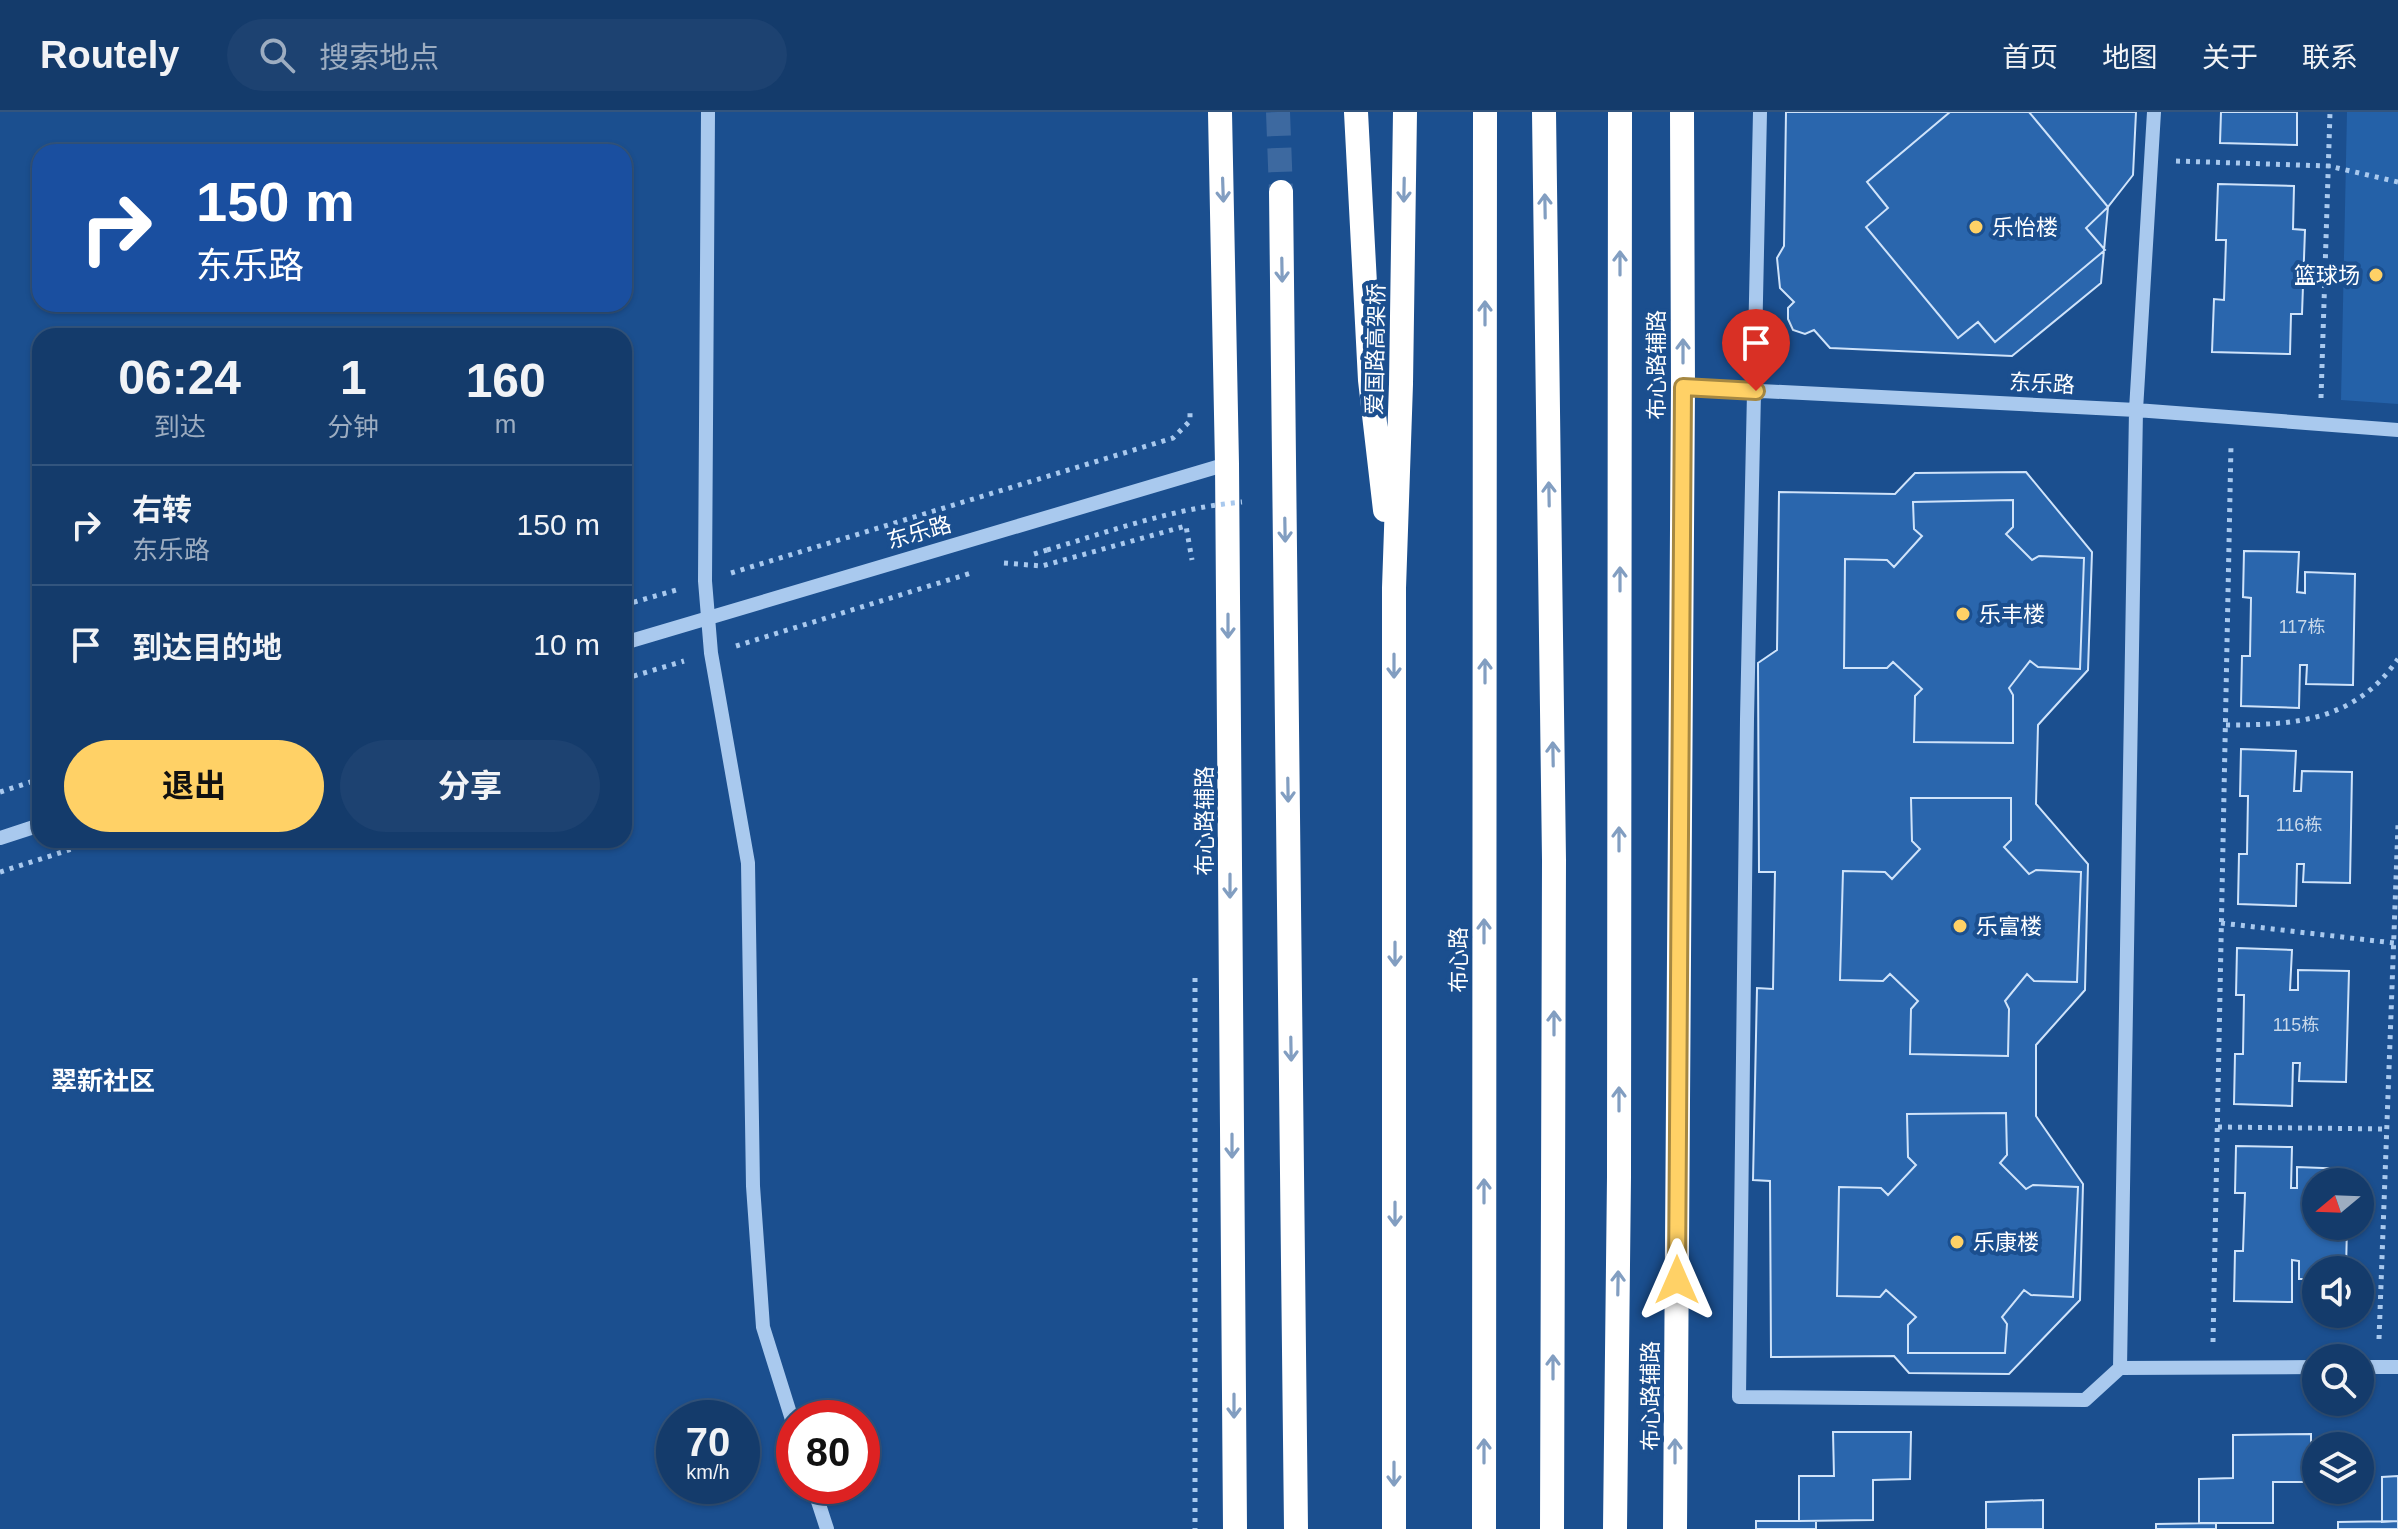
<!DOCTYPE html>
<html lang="zh">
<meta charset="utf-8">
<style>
:root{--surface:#143b6b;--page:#1d4271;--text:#f1f3f6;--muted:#9dadc1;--line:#33557e;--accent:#ffd166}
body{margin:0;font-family:Arial,"Noto Sans SC",sans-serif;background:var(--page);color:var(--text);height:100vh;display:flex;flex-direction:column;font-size:30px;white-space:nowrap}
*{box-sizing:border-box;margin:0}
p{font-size:26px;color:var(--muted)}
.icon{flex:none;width:44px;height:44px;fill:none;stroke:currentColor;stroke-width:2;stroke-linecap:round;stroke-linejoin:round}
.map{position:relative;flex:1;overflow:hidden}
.drawer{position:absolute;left:32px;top:216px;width:600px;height:520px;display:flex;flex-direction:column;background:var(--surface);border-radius:24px;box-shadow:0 2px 6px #0004,0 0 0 2px var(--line)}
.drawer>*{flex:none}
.banner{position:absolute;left:32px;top:32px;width:600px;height:168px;border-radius:24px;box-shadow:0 2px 6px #0004,0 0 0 2px var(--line);background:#1a4fa0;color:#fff;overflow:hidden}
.needle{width:52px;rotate:251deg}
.controls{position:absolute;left:2302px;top:1056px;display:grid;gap:16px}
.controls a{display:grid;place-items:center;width:72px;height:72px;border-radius:50%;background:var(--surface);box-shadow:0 2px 6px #0004,0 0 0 2px var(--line);font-size:40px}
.speed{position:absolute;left:656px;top:1288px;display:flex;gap:16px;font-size:40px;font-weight:700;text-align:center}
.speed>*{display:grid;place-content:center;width:104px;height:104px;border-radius:50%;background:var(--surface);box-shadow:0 2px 6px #0004,0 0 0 2px var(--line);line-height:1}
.speed small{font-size:20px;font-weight:400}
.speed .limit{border:12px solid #d22;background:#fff;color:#111}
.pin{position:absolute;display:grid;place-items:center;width:68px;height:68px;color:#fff;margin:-82px -34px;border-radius:50% 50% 50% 0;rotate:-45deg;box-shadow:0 0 8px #0007}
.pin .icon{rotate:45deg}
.me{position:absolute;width:88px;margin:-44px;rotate:0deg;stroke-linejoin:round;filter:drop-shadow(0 0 6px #0008)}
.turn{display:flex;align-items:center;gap:28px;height:168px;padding:0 32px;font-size:36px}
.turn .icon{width:104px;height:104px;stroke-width:2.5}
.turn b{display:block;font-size:56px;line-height:68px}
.eta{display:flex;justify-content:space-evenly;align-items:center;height:136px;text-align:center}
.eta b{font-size:48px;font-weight:700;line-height:56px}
.primary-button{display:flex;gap:16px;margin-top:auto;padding:16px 32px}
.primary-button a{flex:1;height:92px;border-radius:48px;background:var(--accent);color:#111;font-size:32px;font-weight:700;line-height:92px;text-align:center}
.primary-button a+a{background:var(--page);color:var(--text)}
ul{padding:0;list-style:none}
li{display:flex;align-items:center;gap:24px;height:120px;padding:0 32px;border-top:2px solid var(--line)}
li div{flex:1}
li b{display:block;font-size:30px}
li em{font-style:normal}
header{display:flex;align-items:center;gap:48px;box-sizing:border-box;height:112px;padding:0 40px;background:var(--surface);border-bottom:2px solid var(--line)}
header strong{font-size:38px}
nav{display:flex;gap:44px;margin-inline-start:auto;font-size:28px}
.search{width:560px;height:72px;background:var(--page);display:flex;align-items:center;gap:20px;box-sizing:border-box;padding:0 28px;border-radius:44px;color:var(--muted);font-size:30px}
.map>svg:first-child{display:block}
.green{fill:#2461a8}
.building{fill:#2a66ad;stroke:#cfe3fa;stroke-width:2}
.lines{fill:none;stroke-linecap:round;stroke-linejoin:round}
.highway-tunnel{stroke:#3d69a0;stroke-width:24;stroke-dasharray:24 12;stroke-linecap:butt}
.path{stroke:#a9c9ee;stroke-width:5;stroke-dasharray:4 6;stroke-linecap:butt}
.minor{stroke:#a9c9ee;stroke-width:14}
.highway{stroke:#fff;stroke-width:24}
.path-bridge{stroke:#a9c9ee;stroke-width:5;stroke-dasharray:4 6;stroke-linecap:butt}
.oneway{stroke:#829ec1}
.route-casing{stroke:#a68842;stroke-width:20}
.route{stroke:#ffd166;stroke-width:14}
.poi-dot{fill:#ffd166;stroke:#1b4f8f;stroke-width:3}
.labels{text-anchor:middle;stroke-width:8;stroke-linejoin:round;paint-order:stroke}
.number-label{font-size:18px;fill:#cad9ea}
.poi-label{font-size:22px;fill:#fff;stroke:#1b4f8f;text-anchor:start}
.street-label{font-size:22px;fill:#fff;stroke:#1b4f8f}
.quarter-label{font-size:26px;font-weight:bold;fill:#fff;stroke:#1b4f8f}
</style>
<header>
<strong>Routely</strong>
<div class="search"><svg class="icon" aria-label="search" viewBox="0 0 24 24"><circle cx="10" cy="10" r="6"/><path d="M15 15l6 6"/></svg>搜索地点</div>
<nav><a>首页</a><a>地图</a><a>关于</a><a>联系</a></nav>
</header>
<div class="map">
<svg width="2398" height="1417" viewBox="0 0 2398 1417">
<rect width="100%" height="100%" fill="#1b4f8f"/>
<path class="green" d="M 2347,0 L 2398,0 L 2398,292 L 2341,288 Z"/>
<path class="building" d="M 1786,0 L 2136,0 L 2133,63 L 2108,95 L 2101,171 L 2012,244 L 1830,236 L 1814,218 L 1805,222 L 1793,218 L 1788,207 L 1788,196 L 1794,190 L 1780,176 L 1777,146 L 1784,134 Z
M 1950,0 L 2029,0 L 2108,95 L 2086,116 L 2105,138 L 1995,230 L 1978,210 L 1958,226 L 1866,115 L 1888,96 L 1867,70 Z
M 2221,0 L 2297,0 L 2297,33 L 2220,31 Z
M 2218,72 L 2294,74 L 2293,117 L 2305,118 L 2302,202 L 2291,202 L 2290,242 L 2212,240 L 2214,187 L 2224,188 L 2226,128 L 2216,128 Z
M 2026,360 L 2092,440 L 2088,558 L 2038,613 L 2036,692 L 2088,752 L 2085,878 L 2036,933 L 2036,1004 L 2083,1072 L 2080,1188 L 2009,1262 L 1909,1261 L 1894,1244 L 1771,1245 L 1770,1069 L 1753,1068 L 1757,876 L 1773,877 L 1775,760 L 1759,760 L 1758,551 L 1777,538 L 1779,380 L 1895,382 L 1915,361 Z
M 2013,388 L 2013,415 L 2006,422 L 2032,448 L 2039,444 L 2084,446 L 2080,557 L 2038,555 L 2030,549 L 2009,576 L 2013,583 L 2013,631 L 1914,630 L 1915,584 L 1922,577 L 1893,550 L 1887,556 L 1844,556 L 1845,447 L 1887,448 L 1894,455 L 1922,424 L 1914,417 L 1913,390 Z
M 2244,439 L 2299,440 L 2297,480 L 2305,481 L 2305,460 L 2355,462 L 2353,573 L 2306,572 L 2307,553 L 2300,553 L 2299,596 L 2241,594 L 2242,544 L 2250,544 L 2251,486 L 2243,485 Z
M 2241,637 L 2296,639 L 2294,679 L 2301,679 L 2302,659 L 2352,660 L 2350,771 L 2303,770 L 2304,752 L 2297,752 L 2296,794 L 2238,792 L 2239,742 L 2247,742 L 2248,684 L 2240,684 Z
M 1911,686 L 2011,686 L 2011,728 L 2004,735 L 2029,762 L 2036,758 L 2081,760 L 2077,870 L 2034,869 L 2027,862 L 2005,889 L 2009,897 L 2008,944 L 1910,942 L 1911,897 L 1918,889 L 1890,862 L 1883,869 L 1840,868 L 1843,759 L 1885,760 L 1892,767 L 1920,737 L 1912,729 Z
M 2237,836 L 2292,838 L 2290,878 L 2298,878 L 2298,858 L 2349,859 L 2346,970 L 2299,969 L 2300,951 L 2293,951 L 2292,994 L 2234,992 L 2235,942 L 2243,942 L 2244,883 L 2236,883 Z
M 2006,1001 L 2007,1043 L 2000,1051 L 2026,1077 L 2033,1073 L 2078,1075 L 2073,1185 L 2031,1183 L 2024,1178 L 2002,1205 L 2007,1212 L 2005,1241 L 1908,1241 L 1908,1213 L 1916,1205 L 1886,1178 L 1880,1185 L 1837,1184 L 1839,1075 L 1881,1076 L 1888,1083 L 1916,1053 L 1908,1045 L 1907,1002 Z
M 2236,1034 L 2292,1035 L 2291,1076 L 2297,1076 L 2297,1055 L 2348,1057 L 2348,1070 L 2316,1070 L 2316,1114 L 2347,1114 L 2346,1158 L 2316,1158 L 2316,1167 L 2299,1167 L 2299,1149 L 2292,1148 L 2292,1190 L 2234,1189 L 2235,1139 L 2243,1139 L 2245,1081 L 2235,1081 Z
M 1833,1320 L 1911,1320 L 1910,1367 L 1873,1368 L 1873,1408 L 1799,1409 L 1799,1364 L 1834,1364 Z
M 2311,1322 L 2311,1370 L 2273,1370 L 2273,1411 L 2199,1411 L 2199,1367 L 2233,1366 L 2233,1323 Z
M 2398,1364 L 2398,1409 L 2382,1410 L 2382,1365 Z
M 2043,1388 L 2043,1417 L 1986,1417 L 1986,1390 Z
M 1756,1409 L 1816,1409 L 1816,1417 L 1756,1417 Z
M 2398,1409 L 2398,1417 L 2338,1417 L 2338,1410 Z
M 2216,1411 L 2216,1417 L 2156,1417 L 2156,1412 Z"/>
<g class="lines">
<path class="highway-tunnel" d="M 1278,0 L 1281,80"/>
<path class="path" d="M 2176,49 L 2329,54 L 2398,70
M 2321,286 L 2330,0
M 1034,442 L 1047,438
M 1004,451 L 1042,454 L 1186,414 L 1192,448
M 731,461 L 1173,326 L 1190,309 L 1190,301
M 624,493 L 680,477
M 736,534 L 971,461
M 624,567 L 684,549
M 2226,613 C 2296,613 2355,609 2398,547
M 0,680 L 40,667
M 0,760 L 100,728
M 2221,811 L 2394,831
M 1195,866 L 1195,1417
M 2218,1015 L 2387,1017
M 2379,1227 L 2398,713
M 2213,1230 L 2231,332"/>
<path class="minor" d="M 708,0 L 705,469 L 711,541 L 748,751 L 753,1074 L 763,1215 L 794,1314
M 1760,0 L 1747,607 L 1739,1285 L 2085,1288 L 2120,1256 L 2316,1255
M 1683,275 L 2136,298 L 2398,318
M 624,531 L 1227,352
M 0,726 L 40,713
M 2360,1255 L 2398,1255
M 2120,1256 L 2136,298 L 2154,0
M 813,1374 L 827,1417"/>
<path class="highway" d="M 1220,0 L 1227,352 L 1235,1417
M 1356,0 L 1370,268 L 1385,398
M 1544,0 L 1554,748 L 1552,1417
M 1281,80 L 1296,1417
M 1394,1417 L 1394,476 L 1401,272 L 1405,0
M 1484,1417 L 1485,0
M 1615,1417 L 1619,1065 L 1620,0
M 1675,1417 L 1683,275 L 1682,0"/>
<path class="path-bridge" d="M 1047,438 C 1111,419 1174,396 1242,390"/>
</g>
<defs><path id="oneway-shaft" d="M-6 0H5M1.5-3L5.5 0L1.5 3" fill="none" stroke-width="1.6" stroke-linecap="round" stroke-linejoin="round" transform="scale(2)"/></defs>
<g class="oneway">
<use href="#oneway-shaft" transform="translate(1223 78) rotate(88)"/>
<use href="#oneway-shaft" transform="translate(1404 78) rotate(91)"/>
<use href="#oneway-shaft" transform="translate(1545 94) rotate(-91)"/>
<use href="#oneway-shaft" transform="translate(1620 151) rotate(-90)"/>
<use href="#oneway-shaft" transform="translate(1282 158) rotate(89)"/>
<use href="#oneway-shaft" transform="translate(1485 201) rotate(-90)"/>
<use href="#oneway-shaft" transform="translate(1683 239) rotate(-90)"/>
<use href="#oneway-shaft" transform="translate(1549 382) rotate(-91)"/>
<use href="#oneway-shaft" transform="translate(1285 418) rotate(89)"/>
<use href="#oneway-shaft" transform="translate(1620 467) rotate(-90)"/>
<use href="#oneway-shaft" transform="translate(1228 514) rotate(90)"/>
<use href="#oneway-shaft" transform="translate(1394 554) rotate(90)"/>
<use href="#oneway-shaft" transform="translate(1485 559) rotate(-90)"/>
<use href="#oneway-shaft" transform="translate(1553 642) rotate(-91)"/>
<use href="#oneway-shaft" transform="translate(1288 678) rotate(89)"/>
<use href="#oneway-shaft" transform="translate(1619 727) rotate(-90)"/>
<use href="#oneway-shaft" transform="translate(1230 774) rotate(90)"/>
<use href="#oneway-shaft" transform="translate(1484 819) rotate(-90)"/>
<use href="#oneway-shaft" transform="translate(1395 842) rotate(90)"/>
<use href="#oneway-shaft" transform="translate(1554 911) rotate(-90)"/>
<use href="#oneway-shaft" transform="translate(1291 937) rotate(89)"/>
<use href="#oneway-shaft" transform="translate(1619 987) rotate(-90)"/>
<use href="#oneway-shaft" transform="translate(1232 1034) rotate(90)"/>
<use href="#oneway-shaft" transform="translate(1484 1079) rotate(-90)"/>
<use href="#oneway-shaft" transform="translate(1395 1102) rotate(90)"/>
<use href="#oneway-shaft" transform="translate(1618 1171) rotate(-89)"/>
<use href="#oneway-shaft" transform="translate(1553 1255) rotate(-90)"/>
<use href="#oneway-shaft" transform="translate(1234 1294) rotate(90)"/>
<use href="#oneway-shaft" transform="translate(1484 1339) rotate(-90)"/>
<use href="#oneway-shaft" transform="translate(1675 1339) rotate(-90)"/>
<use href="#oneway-shaft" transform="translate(1394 1362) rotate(90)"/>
</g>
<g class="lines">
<g class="route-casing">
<path id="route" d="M 1677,1168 L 1683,275 L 1756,279"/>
</g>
<use href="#route" class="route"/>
</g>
<g class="poi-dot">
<circle cx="1976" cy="115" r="8"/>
<circle cx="2376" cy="163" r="8"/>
<circle cx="1963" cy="502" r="8"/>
<circle cx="1960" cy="814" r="8"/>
<circle cx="1957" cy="1130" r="8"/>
</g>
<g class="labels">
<g class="number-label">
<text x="2302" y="521">117栋</text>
<text x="2299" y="719">116栋</text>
<text x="2296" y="919">115栋</text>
</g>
<g class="poi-label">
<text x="1992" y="123">乐怡楼</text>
<text x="2360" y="171" text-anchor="end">篮球场</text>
<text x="1979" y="510">乐丰楼</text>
<text x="1976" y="822">乐富楼</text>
<text x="1973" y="1138">乐康楼</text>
</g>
<g class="street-label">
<text transform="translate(1375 237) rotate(-89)" y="8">爱国路高架桥</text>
<text transform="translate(1656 253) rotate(-90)" y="8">布心路辅路</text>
<text transform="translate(2042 271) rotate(3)" y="8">东乐路</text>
<text transform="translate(919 420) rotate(-16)" y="8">东乐路</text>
<text transform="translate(1204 709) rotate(-90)" y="8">布心路辅路</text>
<text transform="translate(1458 848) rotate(-90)" y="8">布心路</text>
<text transform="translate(1650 1284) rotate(-90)" y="8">布心路辅路</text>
</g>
<g class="quarter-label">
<text x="103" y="978">翠新社区</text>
</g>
</g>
</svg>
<div class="controls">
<a><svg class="needle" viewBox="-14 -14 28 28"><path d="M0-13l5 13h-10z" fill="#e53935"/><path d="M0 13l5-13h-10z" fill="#9dadc1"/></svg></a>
<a><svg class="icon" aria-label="sound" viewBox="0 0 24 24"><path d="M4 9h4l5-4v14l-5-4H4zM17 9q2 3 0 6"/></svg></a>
<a><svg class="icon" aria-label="search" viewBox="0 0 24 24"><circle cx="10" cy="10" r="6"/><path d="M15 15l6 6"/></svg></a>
<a><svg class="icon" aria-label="layers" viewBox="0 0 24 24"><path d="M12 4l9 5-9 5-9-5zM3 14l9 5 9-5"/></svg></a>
</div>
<div class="speed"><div>70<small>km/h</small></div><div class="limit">80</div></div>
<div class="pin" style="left:1756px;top:279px;background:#d93025"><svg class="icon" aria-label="arrive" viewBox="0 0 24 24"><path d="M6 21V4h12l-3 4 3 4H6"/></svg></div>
<svg class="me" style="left:1677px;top:1168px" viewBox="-20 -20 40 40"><path d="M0-17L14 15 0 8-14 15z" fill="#ffd166" stroke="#fff" stroke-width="4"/></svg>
<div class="banner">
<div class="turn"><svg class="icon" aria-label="right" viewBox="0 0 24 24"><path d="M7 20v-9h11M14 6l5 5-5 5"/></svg><div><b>150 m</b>东乐路</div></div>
</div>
<section class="drawer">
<div class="eta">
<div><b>06:24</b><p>到达</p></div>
<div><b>1</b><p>分钟</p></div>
<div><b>160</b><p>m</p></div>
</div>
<ul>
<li><svg class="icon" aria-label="right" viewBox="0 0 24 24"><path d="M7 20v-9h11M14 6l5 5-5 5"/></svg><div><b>右转</b><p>东乐路</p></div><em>150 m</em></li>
<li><svg class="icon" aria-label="arrive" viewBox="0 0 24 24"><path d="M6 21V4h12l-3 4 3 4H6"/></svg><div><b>到达目的地</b></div><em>10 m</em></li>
</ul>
<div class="primary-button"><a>退出</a><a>分享</a></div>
</section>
</div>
